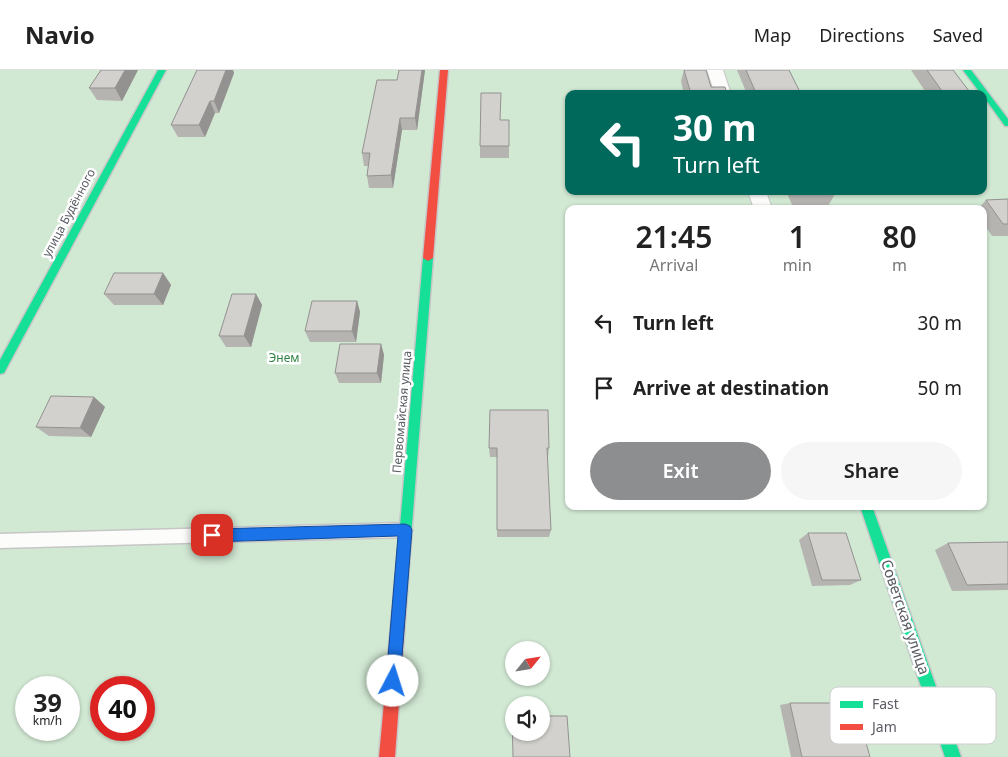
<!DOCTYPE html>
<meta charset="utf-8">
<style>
:root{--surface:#fff;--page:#f6f6f6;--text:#222;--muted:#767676;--line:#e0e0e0;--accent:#8c8e90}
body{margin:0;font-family:"Noto Sans",sans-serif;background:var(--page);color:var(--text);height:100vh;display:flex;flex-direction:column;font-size:19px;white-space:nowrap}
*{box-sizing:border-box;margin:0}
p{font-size:16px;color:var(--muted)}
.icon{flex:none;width:28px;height:28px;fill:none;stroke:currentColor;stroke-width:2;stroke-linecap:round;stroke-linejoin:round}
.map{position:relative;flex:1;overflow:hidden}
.side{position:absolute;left:565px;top:135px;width:422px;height:305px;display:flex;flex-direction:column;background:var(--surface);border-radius:10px;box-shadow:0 1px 4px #0004}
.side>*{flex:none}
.guide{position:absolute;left:565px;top:20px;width:422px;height:105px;border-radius:10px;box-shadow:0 1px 4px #0004;background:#00695c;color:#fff;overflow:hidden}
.needle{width:32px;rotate:60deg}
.controls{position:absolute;left:505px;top:571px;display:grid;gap:10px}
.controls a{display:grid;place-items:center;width:45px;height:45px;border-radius:50%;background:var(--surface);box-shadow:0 1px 4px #0004;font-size:25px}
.speed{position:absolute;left:15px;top:606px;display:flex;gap:10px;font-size:25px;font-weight:700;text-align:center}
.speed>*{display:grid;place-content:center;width:65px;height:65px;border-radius:50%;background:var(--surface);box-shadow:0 1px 4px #0004;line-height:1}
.speed small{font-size:12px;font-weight:400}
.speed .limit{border:8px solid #d22;background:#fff;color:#111}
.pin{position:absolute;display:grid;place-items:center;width:42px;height:42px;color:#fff;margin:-21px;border-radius:10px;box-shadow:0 2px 8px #0006}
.me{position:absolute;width:55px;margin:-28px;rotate:5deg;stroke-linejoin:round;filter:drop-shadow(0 0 4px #0008)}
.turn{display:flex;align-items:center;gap:18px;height:105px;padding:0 25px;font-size:22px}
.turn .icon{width:65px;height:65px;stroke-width:2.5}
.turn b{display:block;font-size:35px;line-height:42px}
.eta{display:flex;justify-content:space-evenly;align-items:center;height:85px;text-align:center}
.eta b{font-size:30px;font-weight:600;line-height:35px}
.cta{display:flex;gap:10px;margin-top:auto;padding:10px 25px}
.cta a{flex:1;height:58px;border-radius:30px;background:var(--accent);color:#fff;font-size:20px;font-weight:600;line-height:58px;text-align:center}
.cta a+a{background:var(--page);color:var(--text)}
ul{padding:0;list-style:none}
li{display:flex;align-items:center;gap:15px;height:65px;padding:0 25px}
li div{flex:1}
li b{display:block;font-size:19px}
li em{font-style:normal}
header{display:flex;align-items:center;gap:30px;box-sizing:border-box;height:70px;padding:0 25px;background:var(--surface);border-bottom:1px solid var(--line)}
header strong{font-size:24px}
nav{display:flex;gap:28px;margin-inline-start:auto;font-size:18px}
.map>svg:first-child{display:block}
.green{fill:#d1e8d3;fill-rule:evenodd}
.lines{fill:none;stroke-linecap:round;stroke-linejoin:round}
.lane-casing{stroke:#c6c6c6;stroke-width:3}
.street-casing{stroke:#c6c6c6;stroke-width:2}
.fast-casing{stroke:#c7c7c7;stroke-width:3}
.jam-casing{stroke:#c7c7c7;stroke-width:3}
.lane{fill:#fcfcfb;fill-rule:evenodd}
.street{fill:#fcfcfb;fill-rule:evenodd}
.fast{fill:#16e098;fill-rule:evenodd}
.jam{fill:#f24e42;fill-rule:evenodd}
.wall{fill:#b5b4b1}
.shaded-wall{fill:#939290}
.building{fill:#d2d1ce;stroke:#939290}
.route{fill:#1a73e8;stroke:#114b97}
.labels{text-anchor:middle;stroke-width:5;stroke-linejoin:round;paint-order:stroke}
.street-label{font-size:12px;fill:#5a5c63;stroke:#fff}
.park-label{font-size:12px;fill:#318246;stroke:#fff}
.near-street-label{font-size:15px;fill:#5a5c63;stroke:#fff}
.key{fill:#fff;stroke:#ceced0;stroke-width:1}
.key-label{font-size:14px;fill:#5a5c63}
</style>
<header>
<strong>Navio</strong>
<nav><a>Map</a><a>Directions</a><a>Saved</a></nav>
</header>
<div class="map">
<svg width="1008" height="687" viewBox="0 0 1008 687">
<rect width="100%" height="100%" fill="#eaeae4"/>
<path class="green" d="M 0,0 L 1008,0 L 1008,687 L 0,687 ZM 569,24 L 984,24 L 984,121 L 569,121 ZM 569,139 L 984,139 L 984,436 L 569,436 ZM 514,580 L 541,580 L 541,608 L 514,608 ZM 26,618 L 69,618 L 69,660 L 26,660 ZM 101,618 L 144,618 L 144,660 L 101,660 ZM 514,635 L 541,635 L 541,662 L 514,662 Z"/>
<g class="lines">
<g class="lane-casing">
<path id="lane" d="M 405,453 L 410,455 L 412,460 L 410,465 L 405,467 L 0,478 L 0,464 Z"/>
</g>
<g class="street-casing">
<path id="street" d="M 707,0 L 723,0 L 731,24 L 715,24 Z
M 748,121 L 766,121 L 772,139 L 754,139 Z"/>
</g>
<g class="fast-casing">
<path id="fast" d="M 158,0 L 166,0 L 4,303 L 0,304 L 0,290 Z
M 963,0 L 971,0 L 1008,49 L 1008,56 L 1005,56 L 984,27 L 984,24 L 981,24 Z
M 428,185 L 433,188 L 411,468 L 409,472 L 405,474 L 401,472 L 399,468 L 423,188 Z
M 860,436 L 872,436 L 961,687 L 945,687 Z"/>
</g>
<g class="jam-casing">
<path id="jam" d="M 440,0 L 448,0 L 433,188 L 428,191 L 423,188 Z
M 405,462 L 409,464 L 411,468 L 395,687 L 379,687 L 399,468 L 401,464 Z"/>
</g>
<use href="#lane" class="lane"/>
<use href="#street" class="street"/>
<use href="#fast" class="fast"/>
<use href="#jam" class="jam"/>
</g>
<path class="wall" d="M 101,0 L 138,0 L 122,31 L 97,30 L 89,18 Z
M 197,0 L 233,0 L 234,3 L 219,43 L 215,43 L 205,67 L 178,67 L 171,55 Z
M 425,0 L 417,60 L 402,60 L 393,118 L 369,118 L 367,106 L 368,96 L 364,96 L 362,83 Z
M 684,0 L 706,0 L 711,17 L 727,24 L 684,24 L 681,11 Z
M 737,0 L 789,0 L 800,22 L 799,24 L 747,24 Z
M 911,0 L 953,0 L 969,21 L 967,24 L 927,24 Z
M 501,50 L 509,50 L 509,88 L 480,88 L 480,76 Z
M 786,121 L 833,121 L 835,124 L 828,136 L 793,137 Z
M 1008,129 L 1008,166 L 992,166 L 984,154 L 984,139 L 978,139 L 986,130 Z
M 163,203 L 171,215 L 163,235 L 114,235 L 104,224 Z
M 256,224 L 262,235 L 251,277 L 226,277 L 219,266 Z
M 357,231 L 360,242 L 356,272 L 310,272 L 305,261 Z
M 381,274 L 384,285 L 381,313 L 339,313 L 335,303 Z
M 94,327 L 105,337 L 91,367 L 49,366 L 36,357 Z
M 489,378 L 549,378 L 548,387 L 547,387 L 551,460 L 549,467 L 497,467 L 497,387 L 490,387 Z
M 808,463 L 861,510 L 850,515 L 812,516 L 799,470 Z
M 1008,472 L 1008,520 L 952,521 L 935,480 L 948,473 Z
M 790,633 L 870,687 L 791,687 L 780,635 Z"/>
<path class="shaded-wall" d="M 125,0 L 138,0 L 122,31 L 115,18 Z
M 226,0 L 233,0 L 234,3 L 219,43 L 214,31 Z
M 422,0 L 425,0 L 417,60 L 415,48 Z
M 210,31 L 215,43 L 205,67 L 199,55 Z
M 400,48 L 402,60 L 393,118 L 391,105 Z
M 163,203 L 171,215 L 163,235 L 154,224 Z
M 256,224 L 262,235 L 251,277 L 244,266 Z
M 357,231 L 360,242 L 356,272 L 352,261 Z
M 381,274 L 384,285 L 381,313 L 377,303 Z
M 94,327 L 105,337 L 91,367 L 80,358 Z"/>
<path class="building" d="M 101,0 L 125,0 L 115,18 L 89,18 Z
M 197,0 L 226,0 L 214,31 L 210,31 L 199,55 L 171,55 Z
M 399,0 L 422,0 L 415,48 L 400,48 L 391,105 L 367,106 L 370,83 L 362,83 L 377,10 L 397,10 Z
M 684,0 L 706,0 L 711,17 L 725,17 L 727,24 L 691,24 Z
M 746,0 L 789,0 L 800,22 L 756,23 Z
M 927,0 L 953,0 L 969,21 L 942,21 Z
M 481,23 L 501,23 L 500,50 L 509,50 L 509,76 L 480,76 Z
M 797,121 L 833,121 L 835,124 L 799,124 Z
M 1008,129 L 1008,154 L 1003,154 L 986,130 Z
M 114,203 L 163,203 L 154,224 L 104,224 Z
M 232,224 L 256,224 L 244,266 L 219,266 Z
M 312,231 L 357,231 L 352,261 L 305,261 Z
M 340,274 L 381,274 L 377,303 L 335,303 Z
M 51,326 L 94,327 L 80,358 L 36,357 Z
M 490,340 L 548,340 L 549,378 L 547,378 L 551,460 L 497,460 L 497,378 L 489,378 Z
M 808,463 L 846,463 L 861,510 L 822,510 Z
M 1008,472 L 1008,514 L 967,515 L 948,473 Z
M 790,633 L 855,633 L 870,687 L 802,687 Z
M 512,646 L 514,646 L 514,662 L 541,662 L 541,646 L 567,646 L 570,687 L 513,687 Z"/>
<path class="route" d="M 405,454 L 410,456 L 412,460 L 400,611 L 398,616 L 393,619 L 388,616 L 386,611 L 398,466 L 212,472 L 208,470 L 206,465 L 208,461 L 212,459 Z"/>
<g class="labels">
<g class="street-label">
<text transform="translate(69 143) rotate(-62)" y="4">улица Будённого</text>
<text transform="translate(402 342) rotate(-85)" y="4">Первомайская улица</text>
</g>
<g class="park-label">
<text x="284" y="292">Энем</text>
</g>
<g class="near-street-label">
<text transform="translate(905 547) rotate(71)" y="5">Советская улица</text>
</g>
</g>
<rect x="830" y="617" width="166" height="57" rx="8" class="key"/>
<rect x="840" y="631" width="23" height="7" fill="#16e098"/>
<rect x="840" y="654" width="23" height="6" fill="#f24e42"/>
<g class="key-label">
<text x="872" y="639">Fast</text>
<text x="872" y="662">Jam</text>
</g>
</svg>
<div class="controls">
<a><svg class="needle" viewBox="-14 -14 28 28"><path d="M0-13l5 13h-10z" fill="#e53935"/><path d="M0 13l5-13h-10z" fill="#767676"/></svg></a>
<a><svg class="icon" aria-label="sound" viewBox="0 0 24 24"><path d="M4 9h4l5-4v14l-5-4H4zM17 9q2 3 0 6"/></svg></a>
</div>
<div class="speed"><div>39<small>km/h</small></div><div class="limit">40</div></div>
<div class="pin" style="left:212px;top:465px;background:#d93025"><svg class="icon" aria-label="arrive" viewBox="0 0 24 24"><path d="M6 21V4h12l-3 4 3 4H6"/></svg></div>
<svg class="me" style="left:393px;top:611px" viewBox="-20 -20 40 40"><circle r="19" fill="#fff"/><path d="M0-13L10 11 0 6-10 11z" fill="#1a73e8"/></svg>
<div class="guide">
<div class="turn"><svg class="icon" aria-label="left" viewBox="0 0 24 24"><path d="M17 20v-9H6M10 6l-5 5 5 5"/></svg><div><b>30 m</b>Turn left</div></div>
</div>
<section class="side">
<div class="eta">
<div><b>21:45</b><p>Arrival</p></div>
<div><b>1</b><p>min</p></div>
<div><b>80</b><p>m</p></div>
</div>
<ul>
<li><svg class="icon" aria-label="left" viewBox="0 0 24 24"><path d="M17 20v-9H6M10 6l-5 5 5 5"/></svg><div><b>Turn left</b></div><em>30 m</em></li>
<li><svg class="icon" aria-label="arrive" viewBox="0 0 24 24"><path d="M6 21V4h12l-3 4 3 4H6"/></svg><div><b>Arrive at destination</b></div><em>50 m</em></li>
</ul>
<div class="cta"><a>Exit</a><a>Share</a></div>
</section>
</div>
